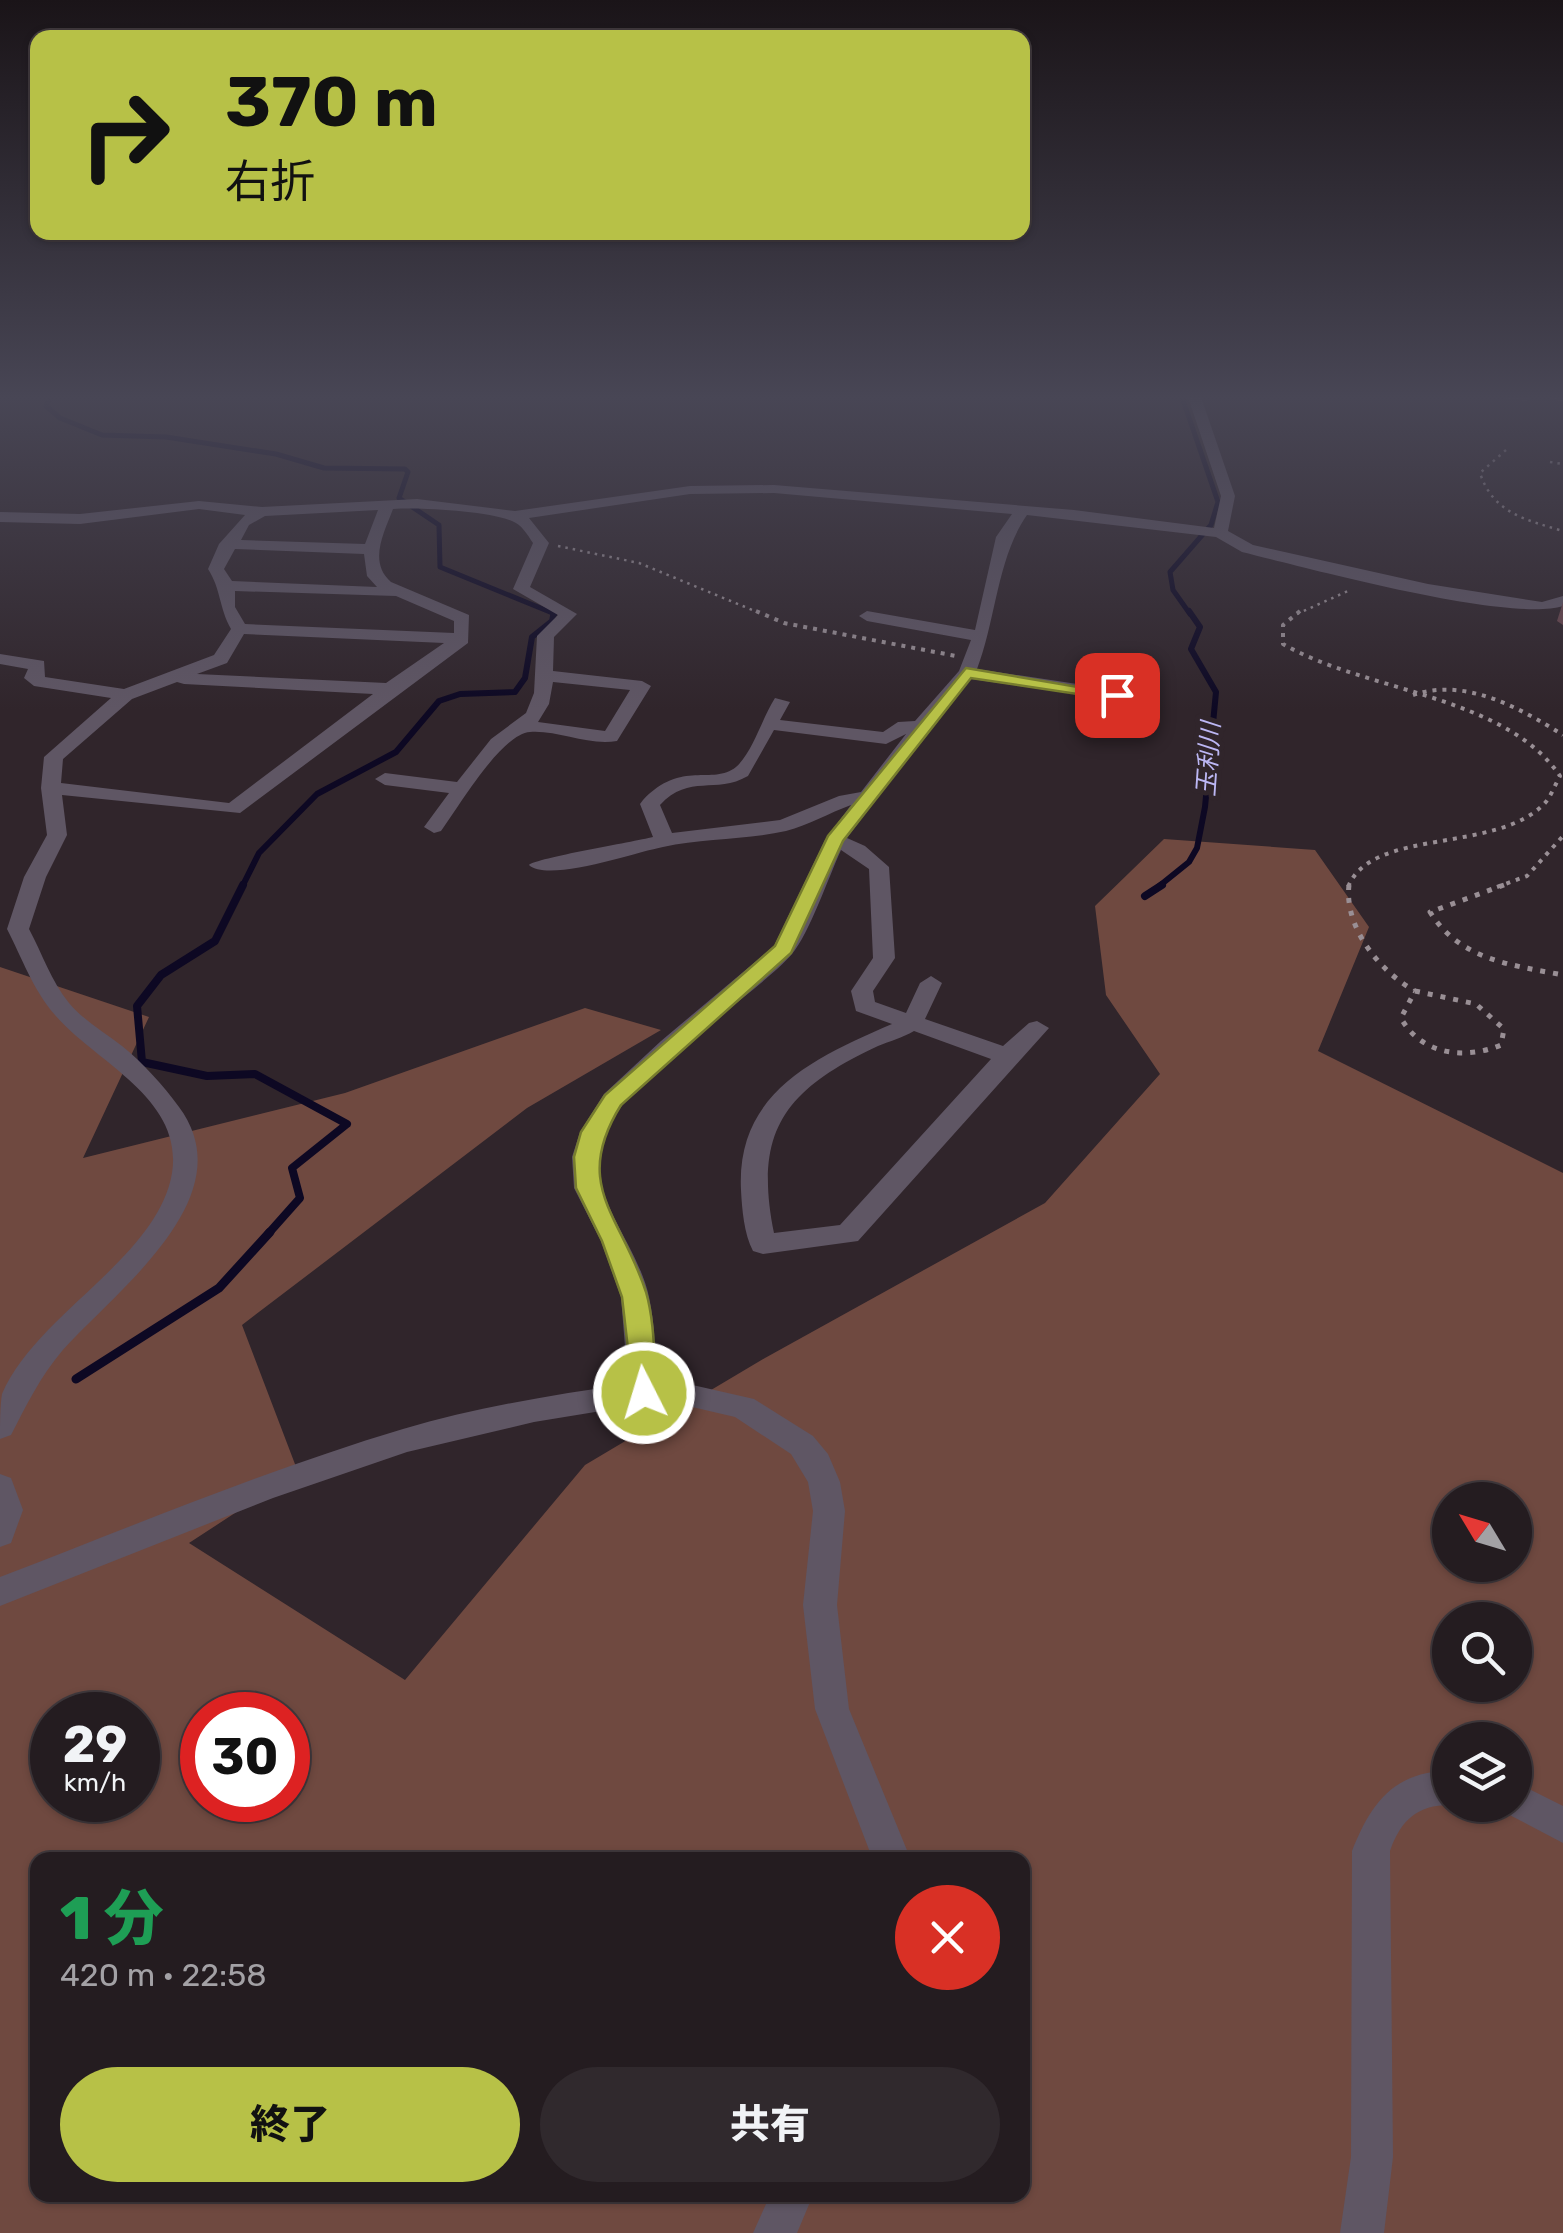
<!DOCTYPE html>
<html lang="ja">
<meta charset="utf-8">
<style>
:root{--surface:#241c20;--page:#30292d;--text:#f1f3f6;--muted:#a3a1a5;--line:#413a3e;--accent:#b7c147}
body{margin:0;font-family:Rubik,"Noto Sans JP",sans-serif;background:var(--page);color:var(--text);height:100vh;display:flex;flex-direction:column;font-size:38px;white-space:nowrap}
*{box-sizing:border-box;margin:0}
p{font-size:32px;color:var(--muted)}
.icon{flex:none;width:55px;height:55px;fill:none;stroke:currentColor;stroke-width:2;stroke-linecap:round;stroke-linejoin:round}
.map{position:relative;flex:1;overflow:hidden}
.panel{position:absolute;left:30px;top:1852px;width:1000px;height:350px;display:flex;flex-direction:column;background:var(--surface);border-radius:20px;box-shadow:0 2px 8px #0004,0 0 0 2px var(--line)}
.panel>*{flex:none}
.banner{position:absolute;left:30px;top:30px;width:1000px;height:210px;border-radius:20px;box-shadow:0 2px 8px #0004,0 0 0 2px var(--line);background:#b7c147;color:#111;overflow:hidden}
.needle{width:65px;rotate:308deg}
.tools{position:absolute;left:1432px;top:1482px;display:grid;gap:20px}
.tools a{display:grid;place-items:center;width:100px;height:100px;border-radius:50%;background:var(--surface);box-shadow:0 2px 8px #0004,0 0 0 2px var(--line);font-size:50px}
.speed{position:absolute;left:30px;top:1692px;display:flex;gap:20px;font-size:50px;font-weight:700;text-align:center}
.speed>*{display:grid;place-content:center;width:130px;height:130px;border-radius:50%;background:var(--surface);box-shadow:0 2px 8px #0004,0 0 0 2px var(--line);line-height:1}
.speed small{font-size:25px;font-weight:400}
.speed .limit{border:15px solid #d22;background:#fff;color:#111}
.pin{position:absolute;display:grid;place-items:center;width:85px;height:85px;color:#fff;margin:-42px;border-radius:20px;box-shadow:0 5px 15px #0006}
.me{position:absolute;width:110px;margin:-55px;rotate:355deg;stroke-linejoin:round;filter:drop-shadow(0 0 8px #0008)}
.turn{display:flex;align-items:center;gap:35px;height:210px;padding:0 30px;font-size:45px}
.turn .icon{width:130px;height:130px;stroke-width:2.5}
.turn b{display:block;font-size:70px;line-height:85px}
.round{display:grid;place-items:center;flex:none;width:105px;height:105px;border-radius:52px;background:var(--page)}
.headline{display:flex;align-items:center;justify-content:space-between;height:170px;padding:0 30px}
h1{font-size:60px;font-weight:800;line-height:75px;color:#1e9e55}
.cta{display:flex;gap:20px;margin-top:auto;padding:20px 30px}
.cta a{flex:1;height:115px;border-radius:60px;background:var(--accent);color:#111;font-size:40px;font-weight:800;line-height:115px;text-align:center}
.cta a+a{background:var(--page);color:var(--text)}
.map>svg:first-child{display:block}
.forest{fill:#6f4940;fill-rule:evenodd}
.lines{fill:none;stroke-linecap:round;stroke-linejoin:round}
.stream-far3{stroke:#0d0823;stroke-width:5}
.stream-far2{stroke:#0d0823;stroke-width:6}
.stream-far1{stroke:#0d0823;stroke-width:8}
.stream{stroke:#0d0823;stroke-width:9}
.path-far2{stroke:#998f95;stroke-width:2.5;stroke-dasharray:2.5 5;stroke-linecap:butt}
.path-far1{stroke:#998f95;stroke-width:4;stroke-dasharray:4 6;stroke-linecap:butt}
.path{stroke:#998f95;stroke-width:5;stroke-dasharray:5 8;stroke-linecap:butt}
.minor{fill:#5f5664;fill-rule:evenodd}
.wall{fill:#6a474e}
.route{fill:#b7c147;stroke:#777d2e;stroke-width:2.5}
.labels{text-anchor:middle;stroke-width:10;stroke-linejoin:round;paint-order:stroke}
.far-water-label{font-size:25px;font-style:italic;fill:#bcb7f4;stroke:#30252b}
</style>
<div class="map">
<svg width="1563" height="2233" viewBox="0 0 1563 2233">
<rect width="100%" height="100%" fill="#30252b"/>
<path class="forest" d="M 1164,839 L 1315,850 L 1369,927 L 1318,1051 L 1563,1173 L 1563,2233 L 0,2233 L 0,967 L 149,1017 L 83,1158 L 345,1093 L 585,1008 L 661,1030 L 527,1108 L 242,1325 L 298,1472 L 189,1543 L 405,1680 L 585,1465 L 765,1358 L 1045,1203 L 1160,1074 L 1106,995 L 1095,906 ZM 1450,1500 L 1515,1500 L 1515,1565 L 1450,1565 ZM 1450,1620 L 1515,1620 L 1515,1685 L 1450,1685 ZM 52,1715 L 138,1715 L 138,1800 L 52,1800 ZM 202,1715 L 288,1715 L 288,1800 L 202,1800 ZM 1450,1740 L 1515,1740 L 1515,1805 L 1450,1805 ZM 38,1860 L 1022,1860 L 1022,2195 L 38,2195 Z"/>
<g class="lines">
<path class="stream-far3" d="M 50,397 L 46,406 L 60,418 L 102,435 L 166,437 L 276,454 L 324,468 L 405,469 L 408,472 L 399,498 L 439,525 L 440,567 L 555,614
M 1182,397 L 1218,502 L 1211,525 L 1170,572 L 1173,590 L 1190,614"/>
<path class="stream-far2" d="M 242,887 L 259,853 L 317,794 L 396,752 L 439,701 L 460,694 L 515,692 L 525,678 L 532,637 L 552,621 L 554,611
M 1158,887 L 1189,862 L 1197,848 L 1205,807 L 1216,692 L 1191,649 L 1200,627 L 1189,611"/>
<path class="stream-far1" d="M 243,885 L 215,941 L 161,975 L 137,1006 L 142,1062 L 207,1076 L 255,1074 L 347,1124 L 292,1168 L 300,1198 L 268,1234
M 1145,896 L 1162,885"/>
<path class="stream" d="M 76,1379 L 219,1288 L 270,1232"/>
<path class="path-far2" d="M 1506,450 L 1480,473 C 1493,513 1526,520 1563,531
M 1550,462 L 1563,464
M 558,546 L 639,563 L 762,614
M 1297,614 L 1348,591"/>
<path class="path-far1" d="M 756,611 L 784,623 L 956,656
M 1300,611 L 1283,625 L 1283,644 C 1366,692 1505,695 1560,776 C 1555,785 1551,796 1545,803 C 1497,854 1372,827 1348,887
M 1413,695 C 1465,677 1520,708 1563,735
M 1497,887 L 1527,876 L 1563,836"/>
<path class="path" d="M 1349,885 C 1344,927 1379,971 1415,991
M 1504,885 L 1430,912 C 1460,960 1511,965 1563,975
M 1415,991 L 1476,1004 L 1504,1029 L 1501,1045 C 1465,1060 1421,1055 1401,1018 Z"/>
<path class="minor" d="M 1188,397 L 1201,397 L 1235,496 L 1228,531 L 1253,545 L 1428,584 L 1542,602 L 1563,596 L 1563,606 C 1509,623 1307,568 1242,552 L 1216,537 L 1027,515 C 997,558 996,620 977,669 L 1117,690 L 1126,695 L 1117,700 L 971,679 L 943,709 L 847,838 L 865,846 L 889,867 L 895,958 L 873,991 L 875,1002 L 906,1013 L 920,983 L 931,976 L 942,983 L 925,1019 L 1003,1046 L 1029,1023 L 1037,1021 L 1049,1028 L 858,1241 L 763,1254 L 753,1251 C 744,1234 742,1209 741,1190 C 736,1092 816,1057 892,1024 L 856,1011 L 851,991 L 873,958 L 869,869 L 841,850 C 829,876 809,934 792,954 C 747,1005 596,1091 598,1163 C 600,1210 639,1250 649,1297 C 655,1324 655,1354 658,1381 L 675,1381 L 754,1399 L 813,1436 L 828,1454 L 840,1482 L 845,1511 L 837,1605 L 849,1709 L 911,1860 L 873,1860 L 815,1709 L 803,1605 L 813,1511 L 808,1482 L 791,1454 L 735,1417 L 675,1403 L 644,1404 L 534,1422 L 407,1452 L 273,1498 L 0,1606 L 0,1577 C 133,1526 266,1470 403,1429 C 476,1407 553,1395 628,1384 L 621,1297 L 601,1241 L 574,1188 L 572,1157 L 580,1132 L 604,1094 L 661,1041 L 774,946 L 825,840 L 851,805 C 829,813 809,825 786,831 C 746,840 703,838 663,847 C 636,852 548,883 529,865 C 536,858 633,842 653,837 L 640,804 L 643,800 C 682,759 712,786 736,767 C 753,752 762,718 775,698 L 790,702 L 780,720 L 883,732 L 898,722 L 915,721 L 959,671 L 971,640 L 867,621 L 859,616 L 867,611 L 975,630 L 996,537 L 1012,514 L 774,493 L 690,494 L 529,518 L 549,543 L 530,587 L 577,614 L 554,637 L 553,671 L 642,681 L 651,686 L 617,741 C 588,746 558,730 530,732 C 501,734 458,808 441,831 L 434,833 L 424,827 L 449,793 L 385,785 L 375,779 L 385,773 L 457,782 L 491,739 L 526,713 L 534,693 L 537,636 L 558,615 L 513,589 L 533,543 C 527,534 522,525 512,521 C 488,511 420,507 393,509 C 384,533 368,562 391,582 L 469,615 L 468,643 L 240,813 L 62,795 L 67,835 L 46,877 L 29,929 C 42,953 51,981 69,1003 C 83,1020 104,1032 122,1046 C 143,1063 163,1085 179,1107 C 246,1197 115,1291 62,1351 C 40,1377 26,1406 11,1435 L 0,1439 C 0,1425 0,1406 2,1394 C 36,1314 158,1258 172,1173 C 184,1098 95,1062 55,1015 C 33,990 22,958 7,929 L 24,877 L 47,835 L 41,788 L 44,757 L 111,698 L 34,686 L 24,678 L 28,669 L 0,664 L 0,654 L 44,661 L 45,677 L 124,689 L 214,655 L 231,629 C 219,608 221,589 208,569 L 219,544 L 245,515 L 199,509 L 80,524 L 0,522 L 0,512 L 80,514 L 199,501 L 262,507 L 417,499 L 515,511 L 690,486 L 774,485 L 1074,510 L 1214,528 L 1221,496 ZM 378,510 L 365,544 L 241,540 L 249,525 L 265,516 ZM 235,549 L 364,554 L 367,576 L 377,587 L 232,581 L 224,569 ZM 235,591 L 396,596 L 454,621 L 454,633 L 245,624 L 235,607 ZM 244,634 L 444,643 L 386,683 L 197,674 L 227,663 ZM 177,682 L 184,684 L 373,694 L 229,803 L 61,783 L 63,759 L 132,699 ZM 553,682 L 630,690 L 605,731 L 538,722 L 549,704 ZM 774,730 L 886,744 L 906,734 L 861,792 L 839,796 L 780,820 L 672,833 L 660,805 C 690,773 715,795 748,776 ZM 914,1031 L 991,1059 L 840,1225 L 774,1233 C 753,1130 786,1089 878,1046 C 890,1041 902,1038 914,1031 Z
M 1489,397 L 1532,397 L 1526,401 Z
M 1544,397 L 1563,397 L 1563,402 Z
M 0,1474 L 11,1478 L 23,1510 L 11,1543 L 0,1547 Z
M 1450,1771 L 1450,1805 C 1417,1805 1401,1820 1390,1851 L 1393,2157 L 1384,2233 L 1340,2233 L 1351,2157 L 1352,1851 C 1371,1803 1394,1771 1450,1771 Z
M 1515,1782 L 1563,1806 L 1563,1843 L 1502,1811 L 1499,1805 L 1515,1805 Z
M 770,2195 L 813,2195 L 797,2233 L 753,2233 Z"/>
</g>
<path class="wall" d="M 1563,602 L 1563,625 L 1557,621 Z"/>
<linearGradient id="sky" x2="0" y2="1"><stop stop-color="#1a1418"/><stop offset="0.56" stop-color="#484655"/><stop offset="1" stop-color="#484655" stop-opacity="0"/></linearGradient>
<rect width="1563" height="710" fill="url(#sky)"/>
<path class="route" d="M 966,668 L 1125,695 L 1117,700 L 971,678 L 843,841 L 791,953 L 621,1105 C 571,1185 621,1215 646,1292 C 655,1323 654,1361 657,1393 L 654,1401 L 634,1401 L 622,1297 L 602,1241 L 576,1188 L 574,1157 L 581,1132 L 605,1095 L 775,946 L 828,836 Z"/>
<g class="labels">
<g class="far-water-label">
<text transform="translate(1208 759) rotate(-86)" y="9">玉利川</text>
</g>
</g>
</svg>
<div class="tools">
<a><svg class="needle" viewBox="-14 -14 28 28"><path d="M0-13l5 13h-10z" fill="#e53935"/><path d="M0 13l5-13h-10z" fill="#a3a1a5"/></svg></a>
<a><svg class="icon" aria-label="search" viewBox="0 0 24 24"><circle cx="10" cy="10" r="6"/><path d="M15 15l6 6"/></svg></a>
<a><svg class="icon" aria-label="layers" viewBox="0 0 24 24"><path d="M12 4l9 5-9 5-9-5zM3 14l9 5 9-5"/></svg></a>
</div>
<div class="speed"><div>29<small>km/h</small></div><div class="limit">30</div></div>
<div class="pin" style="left:1117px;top:695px;background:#d93025"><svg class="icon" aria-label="arrive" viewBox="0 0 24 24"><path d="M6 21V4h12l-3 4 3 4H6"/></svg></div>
<svg class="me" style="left:644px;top:1393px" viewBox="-20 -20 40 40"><circle r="17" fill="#b7c147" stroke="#fff" stroke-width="3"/><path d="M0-11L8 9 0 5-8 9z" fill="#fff"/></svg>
<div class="banner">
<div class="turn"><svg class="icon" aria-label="right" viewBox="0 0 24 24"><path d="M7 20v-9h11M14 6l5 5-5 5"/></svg><div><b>370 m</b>右折</div></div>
</div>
<section class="panel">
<div class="headline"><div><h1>1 分</h1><p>420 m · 22:58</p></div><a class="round" style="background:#d93025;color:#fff"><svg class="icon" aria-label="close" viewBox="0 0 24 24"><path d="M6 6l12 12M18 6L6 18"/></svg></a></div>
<div class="cta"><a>終了</a><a>共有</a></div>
</section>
</div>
